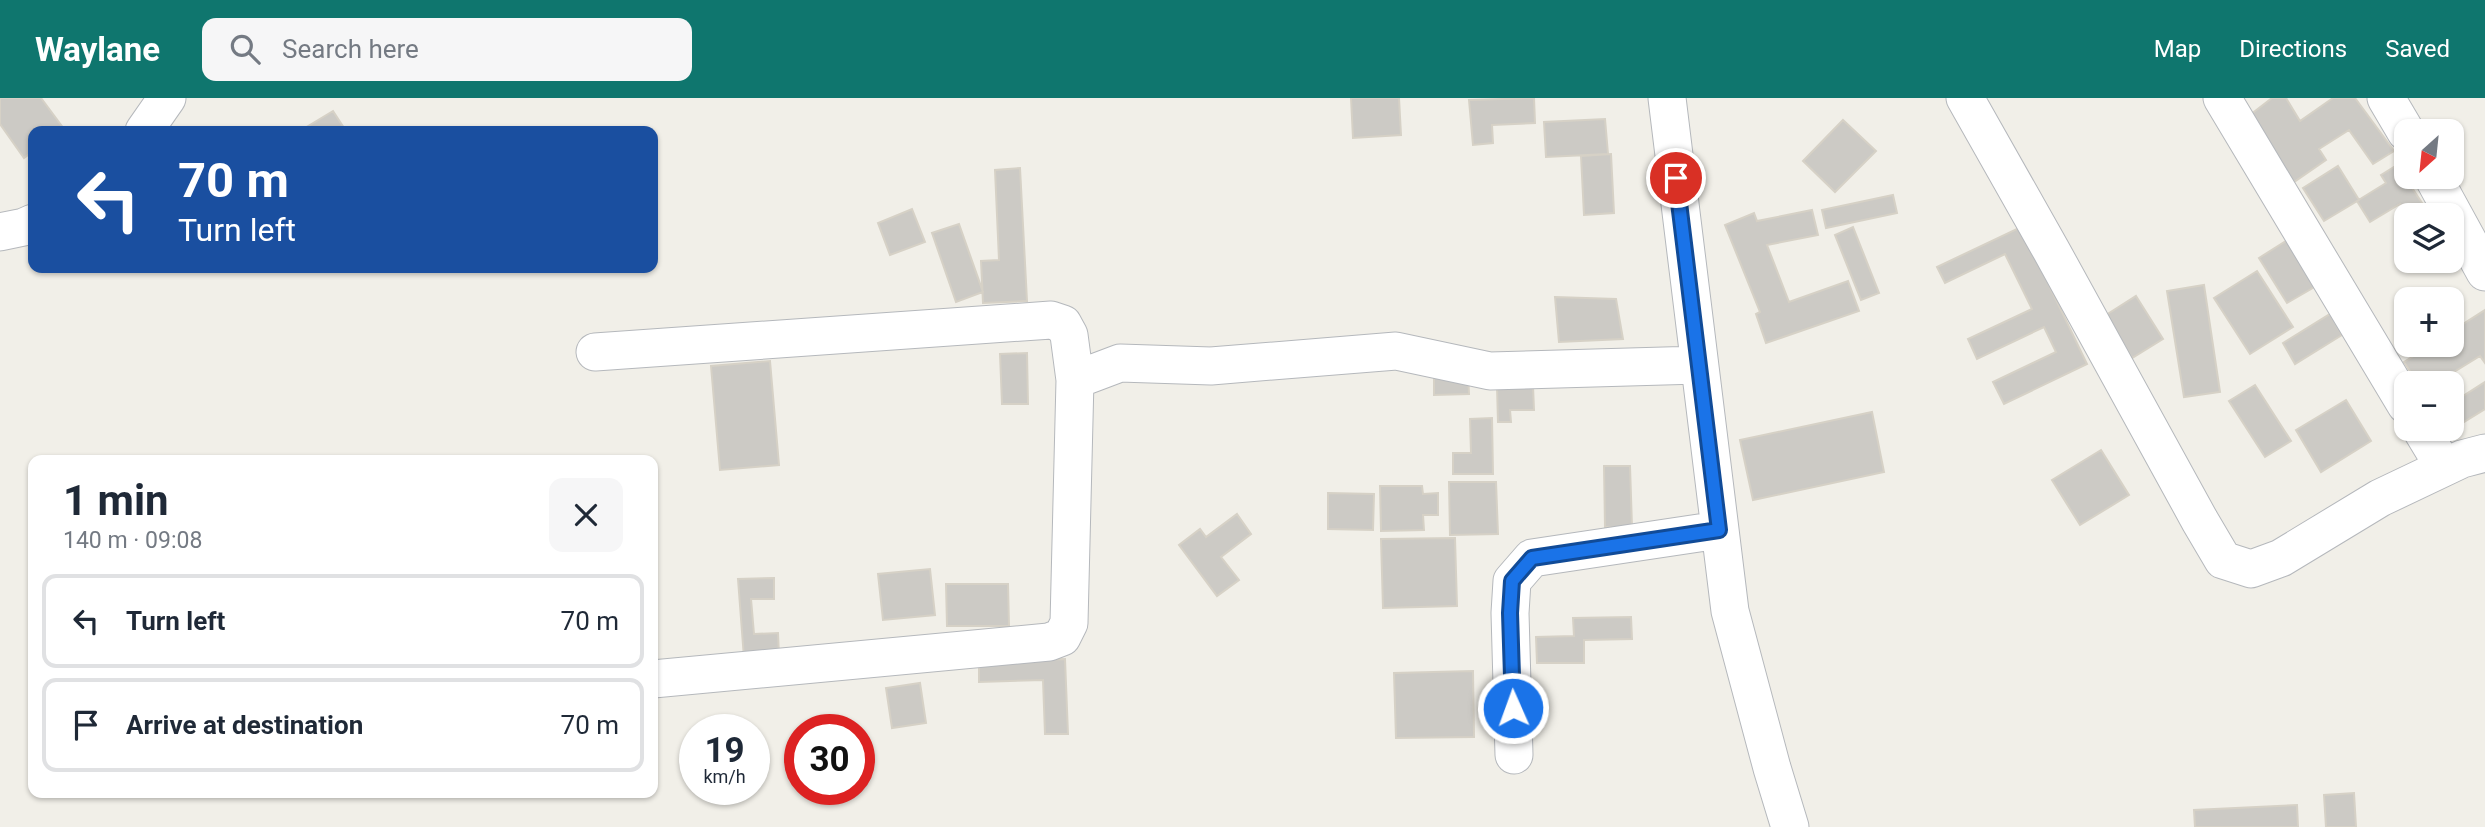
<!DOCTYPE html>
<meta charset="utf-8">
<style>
:root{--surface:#fff;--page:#f6f6f7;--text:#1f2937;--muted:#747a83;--line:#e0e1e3;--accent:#0f766e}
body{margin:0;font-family:Roboto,sans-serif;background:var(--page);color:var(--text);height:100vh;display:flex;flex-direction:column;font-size:26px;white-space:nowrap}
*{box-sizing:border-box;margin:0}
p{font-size:23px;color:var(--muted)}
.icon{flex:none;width:38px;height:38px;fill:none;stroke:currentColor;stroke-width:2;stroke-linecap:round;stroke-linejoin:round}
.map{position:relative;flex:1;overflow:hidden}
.sheet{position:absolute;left:28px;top:357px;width:630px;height:343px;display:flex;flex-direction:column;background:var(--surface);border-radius:14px;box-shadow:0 2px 5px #0004}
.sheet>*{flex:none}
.guide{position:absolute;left:28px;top:28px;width:630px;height:147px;border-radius:14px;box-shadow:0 2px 5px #0004;background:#1a4fa0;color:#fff;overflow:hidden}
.needle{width:46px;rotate:207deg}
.tools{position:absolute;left:2394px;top:21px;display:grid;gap:14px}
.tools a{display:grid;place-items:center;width:70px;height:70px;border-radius:14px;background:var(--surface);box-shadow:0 2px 5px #0004;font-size:35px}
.speed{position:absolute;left:679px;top:616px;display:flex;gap:14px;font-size:35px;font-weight:700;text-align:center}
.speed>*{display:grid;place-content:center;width:91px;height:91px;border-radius:50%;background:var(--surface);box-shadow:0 2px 5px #0004;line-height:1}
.speed small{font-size:18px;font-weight:400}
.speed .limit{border:10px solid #d22;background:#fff;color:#111}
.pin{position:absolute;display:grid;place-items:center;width:60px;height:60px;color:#fff;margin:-30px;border:4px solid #fff;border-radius:50%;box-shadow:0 2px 7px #0007}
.me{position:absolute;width:77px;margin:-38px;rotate:358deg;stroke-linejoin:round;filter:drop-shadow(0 0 5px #0008)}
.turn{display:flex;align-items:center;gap:24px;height:147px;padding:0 35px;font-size:32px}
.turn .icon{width:91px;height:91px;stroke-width:2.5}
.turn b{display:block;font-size:49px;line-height:60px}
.round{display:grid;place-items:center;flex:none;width:74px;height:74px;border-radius:14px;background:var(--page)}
.overview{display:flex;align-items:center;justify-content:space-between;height:119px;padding:0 35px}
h1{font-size:42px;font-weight:700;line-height:52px}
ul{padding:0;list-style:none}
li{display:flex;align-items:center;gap:21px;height:94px;margin:0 14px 10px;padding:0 21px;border:4px solid var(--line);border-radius:14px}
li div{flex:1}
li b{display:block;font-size:26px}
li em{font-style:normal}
header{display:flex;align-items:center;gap:42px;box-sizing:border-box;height:98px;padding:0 35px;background:var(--accent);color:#fff}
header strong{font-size:33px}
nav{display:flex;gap:38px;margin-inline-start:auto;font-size:24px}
.search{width:490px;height:63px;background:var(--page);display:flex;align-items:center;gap:18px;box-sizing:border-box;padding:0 24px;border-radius:14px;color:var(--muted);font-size:26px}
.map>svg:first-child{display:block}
.building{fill:#cccac5;stroke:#d6d1c6;stroke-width:2}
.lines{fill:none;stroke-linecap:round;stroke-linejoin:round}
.street-casing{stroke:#b5b8bc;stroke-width:39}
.street{stroke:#fff;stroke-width:37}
.route-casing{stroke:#114b97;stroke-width:18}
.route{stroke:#1a73e8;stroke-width:12}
</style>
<header>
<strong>Waylane</strong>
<div class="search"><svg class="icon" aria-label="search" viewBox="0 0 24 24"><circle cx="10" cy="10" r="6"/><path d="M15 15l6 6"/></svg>Search here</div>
<nav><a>Map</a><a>Directions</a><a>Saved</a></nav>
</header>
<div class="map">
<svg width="2485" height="729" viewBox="0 0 2485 729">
<rect width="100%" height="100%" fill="#f1efe8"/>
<path class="building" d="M 0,0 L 41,0 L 64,31 L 61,33 L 33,33 L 33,53 L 24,60 L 0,26 Z
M 1351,0 L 1399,0 L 1401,37 L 1353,40 Z
M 1534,0 L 1535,25 L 1492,27 L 1493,45 L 1473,47 L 1469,2 Z
M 2272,0 L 2286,0 L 2300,23 L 2333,0 L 2355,0 L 2394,53 L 2373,66 L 2349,32 L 2319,51 L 2326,62 L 2294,84 L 2250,17 Z
M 333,13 L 346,33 L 300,33 Z
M 1605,21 L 1608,56 L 1546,59 L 1544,24 Z
M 1843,22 L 1876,53 L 1835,94 L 1803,63 Z
M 1611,56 L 1614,115 L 1584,117 L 1581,58 Z
M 2397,67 L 2430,117 L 2407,117 L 2400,106 L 2370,124 L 2357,103 L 2386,85 L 2381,77 Z
M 2338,68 L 2359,102 L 2324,123 L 2303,90 Z
M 1020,70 L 1027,203 L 983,205 L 981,163 L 999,162 L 995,72 Z
M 1893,97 L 1897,115 L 1826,130 L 1822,112 Z
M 912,111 L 925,144 L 890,157 L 878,125 Z
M 1812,112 L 1818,137 L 1767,147 L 1789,204 L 1848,183 L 1859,213 L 1766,245 L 1756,216 L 1760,214 L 1725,127 L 1754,115 L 1757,123 Z
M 959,126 L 983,194 L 956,204 L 932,135 Z
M 1853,129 L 1879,195 L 1861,202 L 1835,137 Z
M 2021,129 L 2087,266 L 2004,306 L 1993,284 L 2056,254 L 2044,229 L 1977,261 L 1968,241 L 2032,211 L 2005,156 L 1945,185 L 1937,169 Z
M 2289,141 L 2318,187 L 2287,205 L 2259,160 Z
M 2257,173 L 2293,229 L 2250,256 L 2214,200 Z
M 2204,187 L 2220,294 L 2184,299 L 2167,193 Z
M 2136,198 L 2163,241 L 2132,260 L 2106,217 Z
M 1555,199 L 1616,201 L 1623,241 L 1559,244 Z
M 2485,212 L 2485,265 L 2480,258 L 2436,285 L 2418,285 L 2404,264 L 2431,247 L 2452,247 L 2452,233 Z
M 2330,216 L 2342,237 L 2295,266 L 2283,245 Z
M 1027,255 L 1028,306 L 1002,306 L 1000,256 Z
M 770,263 L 779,367 L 720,372 L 711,268 Z
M 1468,275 L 1469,296 L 1434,297 L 1434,276 Z
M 2485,284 L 2485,311 L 2459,327 L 2452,315 L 2452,305 Z
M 2255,287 L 2291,343 L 2265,359 L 2229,303 Z
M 1497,288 L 1533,288 L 1534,312 L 1510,312 L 1511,324 L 1498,324 Z
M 2346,302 L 2371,343 L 2321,374 L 2296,332 Z
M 1872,314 L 1884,374 L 1753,402 L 1740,342 Z
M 1492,320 L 1493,376 L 1453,376 L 1453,355 L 1471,355 L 1470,321 Z
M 2101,352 L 2129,397 L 2080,427 L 2052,382 Z
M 1604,368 L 1630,368 L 1632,429 L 1605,429 Z
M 1449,384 L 1496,384 L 1498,436 L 1450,437 Z
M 1380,388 L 1422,388 L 1423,396 L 1438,395 L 1438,417 L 1423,417 L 1424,432 L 1381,433 Z
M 1328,395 L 1374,396 L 1373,432 L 1328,431 Z
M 1237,416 L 1251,436 L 1221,459 L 1239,482 L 1217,498 L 1179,447 L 1200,431 L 1206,439 Z
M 1455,440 L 1457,508 L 1383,510 L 1381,441 Z
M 930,471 L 935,517 L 883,522 L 878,476 Z
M 774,480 L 774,501 L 751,501 L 754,536 L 778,535 L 779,558 L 744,560 L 738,481 Z
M 946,486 L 1008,486 L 1009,528 L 947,528 Z
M 1631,519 L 1632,541 L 1584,542 L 1584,565 L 1537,565 L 1536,539 L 1574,538 L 1573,520 Z
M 1065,561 L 1068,636 L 1045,636 L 1043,582 L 979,584 L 979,563 Z
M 1473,573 L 1474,639 L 1396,640 L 1394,575 Z
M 920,585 L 926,625 L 892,630 L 886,590 Z
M 2354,695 L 2356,729 L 2326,729 L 2324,697 Z
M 2297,707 L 2298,729 L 2195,729 L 2194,712 Z"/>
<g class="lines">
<g class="street-casing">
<path id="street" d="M 1667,0 L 1730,513 L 1772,670 L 1790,729
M 1965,0 L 2051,152 L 2200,423 L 2223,462 L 2251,471 L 2281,460 L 2380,400 L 2462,361 L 2485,355
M 2222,0 L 2406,307
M 2386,0 L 2406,34
M 144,33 L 167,0
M 2433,79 L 2485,174
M 0,134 L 24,129 L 33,125
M 595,254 L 1051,222 L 1063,226 L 1069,237 L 1075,282 L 1069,525 L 1062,539 L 1049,544 L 653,581
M 1075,282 L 1120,265 L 1211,268 L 1396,253 L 1490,273 L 1699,267
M 2421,331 L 2444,369
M 1514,657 L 1510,515 L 1512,483 L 1532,460 L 1719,432"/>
</g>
<use href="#street" class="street"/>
</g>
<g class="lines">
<g class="route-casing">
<path id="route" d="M 1513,610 L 1510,515 L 1512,483 L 1532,460 L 1719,432 L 1676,80"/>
</g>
<use href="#route" class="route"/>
</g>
</svg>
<div class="tools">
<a><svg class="needle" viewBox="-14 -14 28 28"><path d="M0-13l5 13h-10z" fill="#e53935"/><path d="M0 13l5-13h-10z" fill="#747a83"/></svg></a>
<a><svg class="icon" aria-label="layers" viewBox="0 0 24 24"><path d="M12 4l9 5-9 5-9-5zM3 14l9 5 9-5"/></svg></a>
<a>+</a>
<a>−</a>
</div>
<div class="speed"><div>19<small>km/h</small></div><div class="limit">30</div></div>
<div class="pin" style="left:1676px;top:80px;background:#d93025"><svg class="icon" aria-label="arrive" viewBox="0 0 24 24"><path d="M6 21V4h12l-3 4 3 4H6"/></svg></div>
<svg class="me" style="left:1513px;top:610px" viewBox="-20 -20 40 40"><circle r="17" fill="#1a73e8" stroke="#fff" stroke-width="3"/><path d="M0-11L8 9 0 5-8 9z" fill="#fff"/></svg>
<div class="guide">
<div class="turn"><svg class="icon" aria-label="left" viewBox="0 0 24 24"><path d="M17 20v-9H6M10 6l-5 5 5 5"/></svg><div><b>70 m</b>Turn left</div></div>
</div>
<section class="sheet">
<div class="overview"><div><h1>1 min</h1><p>140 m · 09:08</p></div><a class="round"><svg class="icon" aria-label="close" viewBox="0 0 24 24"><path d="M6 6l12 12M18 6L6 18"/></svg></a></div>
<ul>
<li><svg class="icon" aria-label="left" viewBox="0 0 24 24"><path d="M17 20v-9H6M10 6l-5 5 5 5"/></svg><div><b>Turn left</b></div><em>70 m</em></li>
<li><svg class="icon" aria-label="arrive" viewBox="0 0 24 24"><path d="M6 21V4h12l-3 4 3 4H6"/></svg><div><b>Arrive at destination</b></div><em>70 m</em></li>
</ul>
</section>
</div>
